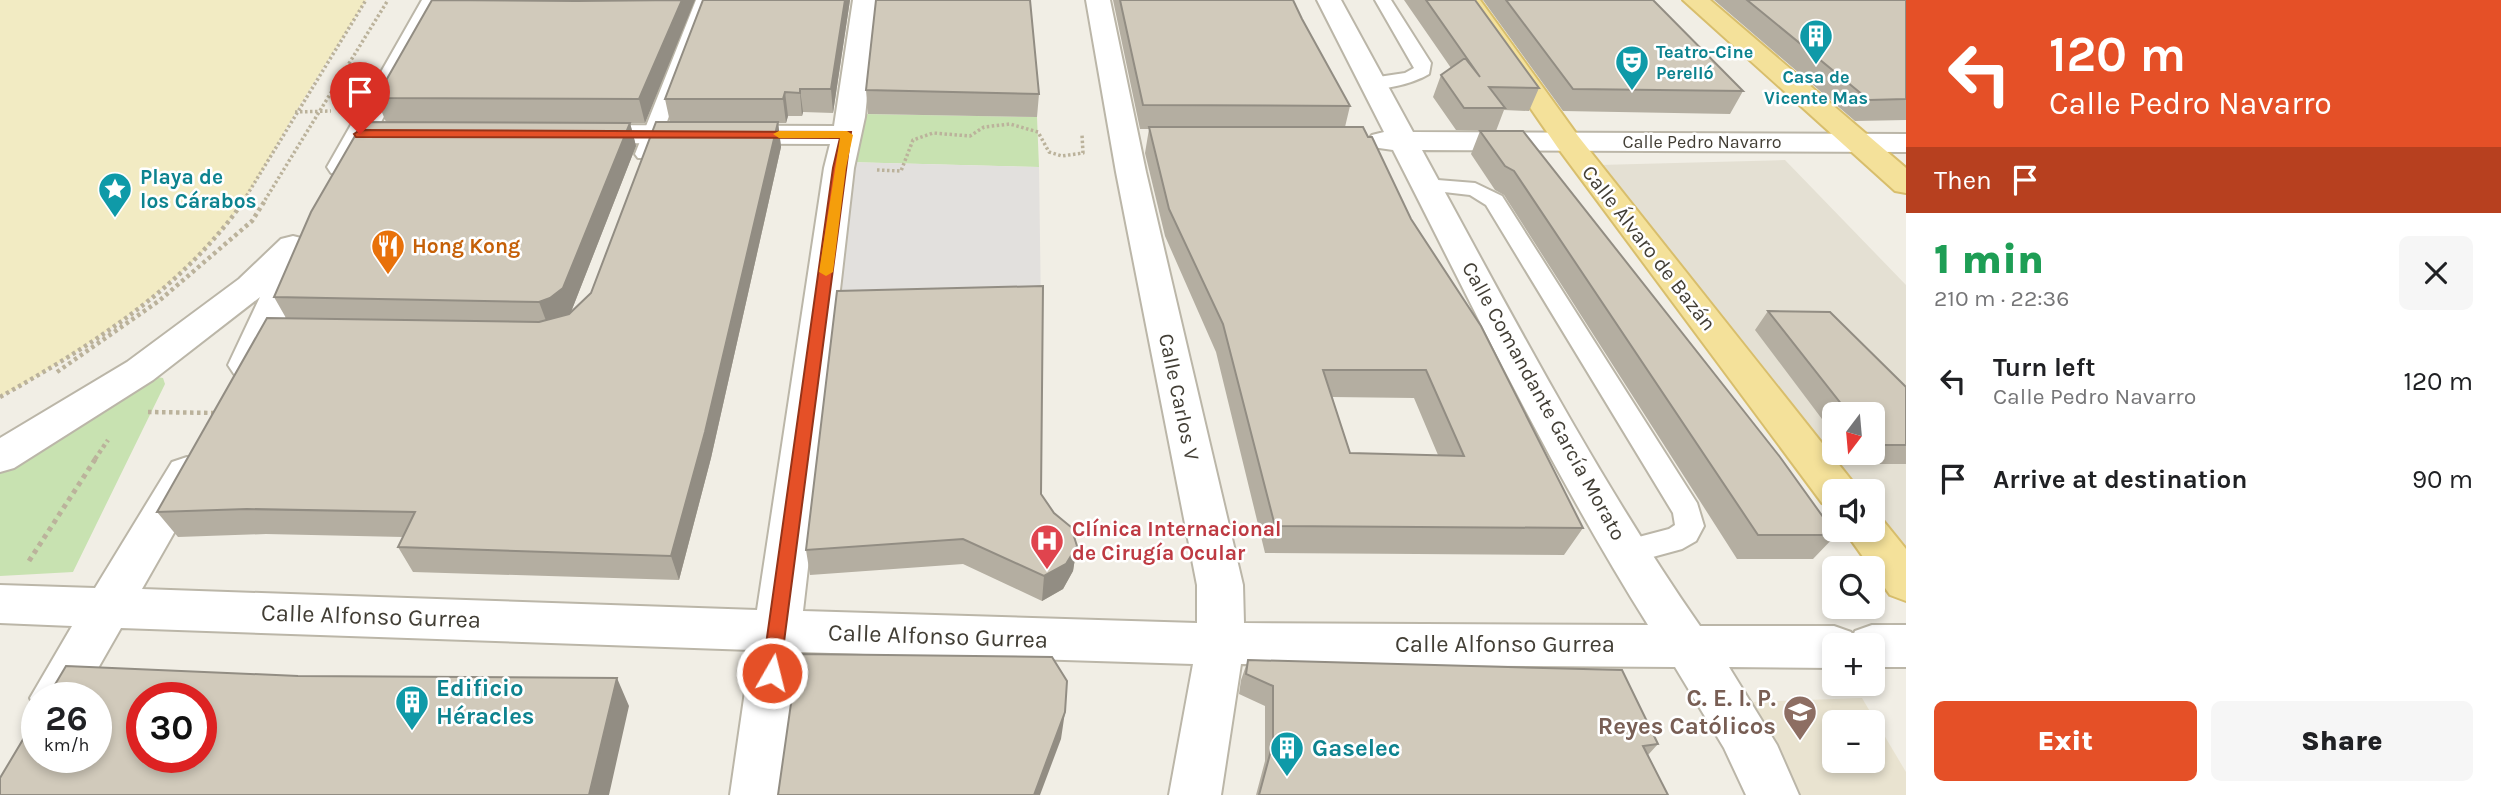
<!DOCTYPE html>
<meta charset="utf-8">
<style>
:root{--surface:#fff;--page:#f6f6f6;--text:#202124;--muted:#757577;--accent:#e55027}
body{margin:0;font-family:Karla,sans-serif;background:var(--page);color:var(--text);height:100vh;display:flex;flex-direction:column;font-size:26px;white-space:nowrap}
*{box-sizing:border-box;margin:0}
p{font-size:23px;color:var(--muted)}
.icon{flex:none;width:38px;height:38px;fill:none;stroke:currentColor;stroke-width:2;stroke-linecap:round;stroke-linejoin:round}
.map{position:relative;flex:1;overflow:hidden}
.details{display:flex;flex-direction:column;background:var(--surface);width:595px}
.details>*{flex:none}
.banner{background:#e55027;color:#fff;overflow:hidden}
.needle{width:46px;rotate:196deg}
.tools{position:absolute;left:1822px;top:402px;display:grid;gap:14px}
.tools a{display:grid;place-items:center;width:63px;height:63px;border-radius:10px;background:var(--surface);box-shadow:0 4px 10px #0003;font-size:35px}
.speed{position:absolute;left:21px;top:682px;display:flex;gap:14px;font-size:35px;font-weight:700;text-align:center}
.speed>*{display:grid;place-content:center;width:91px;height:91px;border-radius:50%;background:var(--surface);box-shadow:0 4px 10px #0003;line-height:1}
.speed small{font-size:18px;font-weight:400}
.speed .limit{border:10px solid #d22;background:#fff;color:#111}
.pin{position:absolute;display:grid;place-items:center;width:60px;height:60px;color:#fff;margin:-72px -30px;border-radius:50% 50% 50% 0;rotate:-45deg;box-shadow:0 0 7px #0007}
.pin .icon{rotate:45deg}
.me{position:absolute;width:77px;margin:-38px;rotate:8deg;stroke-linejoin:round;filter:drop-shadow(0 0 5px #0008)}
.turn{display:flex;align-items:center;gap:24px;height:147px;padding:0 28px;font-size:32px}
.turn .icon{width:91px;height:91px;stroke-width:2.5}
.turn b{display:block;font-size:49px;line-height:60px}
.then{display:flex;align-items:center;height:66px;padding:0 28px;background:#0003;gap:14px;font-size:26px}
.round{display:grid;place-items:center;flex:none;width:74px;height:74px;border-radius:10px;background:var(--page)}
.headline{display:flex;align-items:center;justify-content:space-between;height:119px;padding:0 28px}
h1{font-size:42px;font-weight:800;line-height:52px;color:#1e9e55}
.action{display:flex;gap:14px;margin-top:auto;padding:14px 28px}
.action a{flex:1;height:80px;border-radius:10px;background:var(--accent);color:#fff;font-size:28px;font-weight:800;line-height:80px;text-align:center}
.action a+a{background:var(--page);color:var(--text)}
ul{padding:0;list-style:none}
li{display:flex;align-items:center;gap:21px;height:98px;padding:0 28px}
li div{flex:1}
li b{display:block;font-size:26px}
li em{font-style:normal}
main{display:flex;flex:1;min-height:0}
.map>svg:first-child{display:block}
.residential{fill:#e4e0d3;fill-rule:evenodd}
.education{fill:#e9e3d0;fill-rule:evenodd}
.green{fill:#c8e2b1}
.sand{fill:#f2ebc3}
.parking{fill:#e2e0dd}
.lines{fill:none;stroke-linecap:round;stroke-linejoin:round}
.service-casing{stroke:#bbb6a8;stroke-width:4}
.minor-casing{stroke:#bbb6a8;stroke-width:4}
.primary-casing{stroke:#d8be6c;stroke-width:4}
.path-far2{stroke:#bbb29b;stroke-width:3.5;stroke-dasharray:2.5 2.5;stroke-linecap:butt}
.path-far1{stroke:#bbb29b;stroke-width:4.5;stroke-dasharray:3.5 3.5;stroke-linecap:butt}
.path{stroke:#bbb29b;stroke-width:5;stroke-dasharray:4.5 4.5;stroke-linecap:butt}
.service{fill:#fff;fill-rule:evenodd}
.minor{fill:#fff;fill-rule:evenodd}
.primary{fill:#f4e19a;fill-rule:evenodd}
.wall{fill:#b4aea1;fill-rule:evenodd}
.shaded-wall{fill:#928d83}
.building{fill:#d1cabb;stroke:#928d83;stroke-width:2;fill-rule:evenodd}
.route{fill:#e55027;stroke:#953419;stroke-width:2}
.slow{fill:#f59e0b}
.labels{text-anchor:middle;stroke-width:5;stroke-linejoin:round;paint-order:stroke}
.far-culture-label{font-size:18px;font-weight:bold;fill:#0d838f;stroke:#fff;text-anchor:start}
.far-street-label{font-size:18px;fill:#423e35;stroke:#fff}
.culture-label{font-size:21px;font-weight:bold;fill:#0d838f;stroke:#fff;text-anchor:start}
.food-label{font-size:21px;font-weight:bold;fill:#c56008;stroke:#fff;text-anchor:start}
.street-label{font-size:21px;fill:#423e35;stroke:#fff}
.health-label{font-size:21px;font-weight:bold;fill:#be3a42;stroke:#fff;text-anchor:start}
.near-street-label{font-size:24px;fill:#423e35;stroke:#fff}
.near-culture-label{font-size:24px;font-weight:bold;fill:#0d838f;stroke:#fff;text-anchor:start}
.near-education-label{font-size:24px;font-weight:bold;fill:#785e54;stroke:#fff;text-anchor:end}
</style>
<main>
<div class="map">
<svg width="1906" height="795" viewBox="0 0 1906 795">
<rect width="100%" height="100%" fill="#f1eee5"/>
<path class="residential" d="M 1785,160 L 1906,285 L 1906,571 L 1872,530 L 1872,492 L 1834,492 L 1599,165 ZM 1834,415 L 1872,415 L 1872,453 L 1834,453 Z"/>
<path class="education" d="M 1862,698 L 1906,772 L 1906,795 L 1792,795 L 1748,702 ZM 1834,723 L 1872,723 L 1872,761 L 1834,761 Z"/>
<path class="green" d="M 863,114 L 1037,117 L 1039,167 L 846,162 Z
M 157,377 L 163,378 L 165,384 L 73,572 L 0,576 L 0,474 L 140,384 Z"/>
<path class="sand" d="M 0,0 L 366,0 C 342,38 318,75 295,113 C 269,157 246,205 211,243 C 156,302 71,359 0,397 Z"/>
<path class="parking" d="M 846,162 L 1039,167 L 1041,312 L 823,317 Z"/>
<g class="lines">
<g class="service-casing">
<path id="service" d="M 696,0 L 712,0 L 655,154 L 652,158 L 638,158 L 635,154 Z
M 1375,0 L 1391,0 L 1431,63 L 1429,74 C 1416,82 1374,96 1363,83 L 1365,79 L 1405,73 L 1414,68 Z
M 1425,179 L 1475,183 L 1502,196 L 1697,503 L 1704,526 L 1696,541 L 1682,549 L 1627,564 L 1616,561 L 1612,552 L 1616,543 L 1669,529 L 1675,525 L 1673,513 L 1486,205 L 1470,195 L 1418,189 L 1414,185 L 1418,181 Z"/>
</g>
<g class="minor-casing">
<path id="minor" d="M 422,0 L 446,0 L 357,167 L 353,173 L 342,176 L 331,173 L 327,167 Z
M 853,0 L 877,0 L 865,117 L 854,168 L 803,611 L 1197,623 L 1197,585 L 1116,172 L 1086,0 L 1110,0 L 1146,172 L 1243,585 L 1244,623 L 1648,625 C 1553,474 1474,309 1393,150 L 1372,147 L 1367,141 L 1372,135 L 1384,132 L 1317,0 L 1341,0 L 1413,132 L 1906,134 L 1906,152 L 1422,150 C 1510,311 1595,475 1700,626 L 1834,626 L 1851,632 L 1853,636 L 1855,631 L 1872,625 L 1906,625 L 1906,667 L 1872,667 L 1872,646 L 1834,646 L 1834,668 L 1729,667 L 1777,745 L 1799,795 L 1746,795 L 1724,748 L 1675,667 L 1241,664 L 1221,795 L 1169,795 L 1193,664 L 799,652 L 782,795 L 730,795 L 751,650 L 121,628 L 81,698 L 37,698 L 37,712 L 30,698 L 72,626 L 0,623 L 0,585 L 95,588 L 172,462 L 187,457 L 202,462 L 208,473 L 142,589 L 757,610 L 824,168 L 830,144 L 579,143 L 569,140 L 565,134 L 569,128 L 579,125 L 834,126 Z
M 293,236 L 305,239 L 314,254 L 260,374 L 247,378 L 234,374 L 228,365 L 260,297 L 153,380 L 14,468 L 0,472 L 0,438 L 127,362 L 239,279 L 281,239 Z"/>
</g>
<g class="primary-casing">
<path id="primary" d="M 1456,0 L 1480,0 L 1578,136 L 1852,481 L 1858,492 L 1834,492 L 1834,507 L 1822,503 L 1558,148 Z
M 1683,0 L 1710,0 L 1906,168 L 1906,193 L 1895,191 Z
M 1872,515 L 1881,518 L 1906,549 L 1906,601 L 1890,595 L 1844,530 L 1872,530 Z"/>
</g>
<path class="path-far2" d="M 295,112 L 331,111
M 877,170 L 901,171 L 913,140 L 933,133 L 970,136 L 984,127 L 1010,124 L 1038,132 L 1049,152 L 1062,156 L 1083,153 L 1082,135
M 244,200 L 366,0
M 265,200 L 388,0"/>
<path class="path-far1" d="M 57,372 L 160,300 L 252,221 L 266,199
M 0,397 C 91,346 185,287 245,199
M 148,412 L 216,413
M 95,459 L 108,440"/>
<path class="path" d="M 29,561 L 96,458"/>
<use href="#service" class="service"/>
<use href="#minor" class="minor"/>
<use href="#primary" class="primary"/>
</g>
<path class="wall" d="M 695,0 L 645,123 L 630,123 L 636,146 L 571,312 L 591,293 L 670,122 L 665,99 L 703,0 L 850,0 L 833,113 L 803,112 L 802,116 L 788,116 L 786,123 L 778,123 L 781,147 L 711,458 L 679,580 L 413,572 L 398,547 L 403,537 L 266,534 L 178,537 L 157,512 L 286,318 L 274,297 L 386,122 L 376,98 Z
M 1113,0 L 1293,0 L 1302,19 L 1350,106 L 1345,127 L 1411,219 L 1583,528 L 1564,555 L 1265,553 L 1216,352 L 1165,236 L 1145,153 L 1149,129 L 1140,129 ZM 1332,397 L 1414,398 L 1438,455 L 1350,453 Z
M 1404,0 L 1475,0 L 1539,88 L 1529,111 L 1504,110 L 1496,131 L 1456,130 L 1433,97 L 1441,75 L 1451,68 Z
M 1483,0 L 1653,0 L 1743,91 L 1730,114 L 1563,111 Z
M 1714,0 L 1906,0 L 1906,120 L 1855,121 Z
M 866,90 L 1039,94 L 1037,117 L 868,114 Z
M 1480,131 L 1836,535 L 1813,559 L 1737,559 L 1504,195 L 1495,190 L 1471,154 Z
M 1768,311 L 1906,387 L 1906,464 L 1856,464 L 1848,453 L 1872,453 L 1872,415 L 1834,415 L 1834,435 L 1755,330 Z
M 1041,494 L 1077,546 L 1073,571 L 1063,589 L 1042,601 L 963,564 L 810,575 L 806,550 Z
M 1248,660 L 1658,744 L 1648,755 L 1668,795 L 1256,795 L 1265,761 L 1265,706 L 1239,694 L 1241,680 Z"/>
<path class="shaded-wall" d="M 682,0 L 695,0 L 645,123 L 639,99 Z
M 845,0 L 850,0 L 833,113 L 831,89 Z
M 800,89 L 803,112 L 802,116 L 800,93 Z
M 785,92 L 788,116 L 786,123 L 783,99 Z
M 778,122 L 781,147 L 711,458 L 679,580 L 671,556 Z
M 630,123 L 636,146 L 571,312 L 559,323 L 548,326 L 539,302 Z
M 1077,546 L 1073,571 L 1063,589 L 1042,601 L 1044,576 Z
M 617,678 L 629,706 L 609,795 L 589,795 Z
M 1065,712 L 1061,739 L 1040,795 L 1034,795 Z"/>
<path class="building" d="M 432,0 L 576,1 L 682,0 L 639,99 L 376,98 Z
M 703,0 L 845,0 L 831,89 L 800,89 L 800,93 L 785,92 L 783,99 L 665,99 Z
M 876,0 L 1030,0 L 1039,94 L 866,90 Z
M 1120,0 L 1293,0 L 1302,19 L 1350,106 L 1143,105 Z
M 1426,0 L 1475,0 L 1539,88 L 1489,87 L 1505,108 L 1464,108 L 1441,75 L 1465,58 L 1480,77 Z
M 1506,0 L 1653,0 L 1743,91 L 1573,89 Z
M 1747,0 L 1906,0 L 1906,99 L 1869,100 Z
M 363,122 L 630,123 L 563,288 L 550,298 L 539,302 L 274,297 L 311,212 Z
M 656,122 L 778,122 L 705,432 L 671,556 L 398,547 L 415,512 L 247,509 L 157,512 L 267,318 L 539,322 L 569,314 L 591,293 Z
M 1149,127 L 1363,127 L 1368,137 L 1372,137 L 1411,219 L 1481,326 L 1583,528 L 1275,526 L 1223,324 L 1169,209 ZM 1323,370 L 1426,370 L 1464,456 L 1350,453 Z
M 1480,131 L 1523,131 L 1780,457 L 1836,535 L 1758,535 L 1514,171 L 1505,166 Z
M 1043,286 L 1041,494 L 1054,513 L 1071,527 L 1077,546 L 1066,564 L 1044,576 L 963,539 L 806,550 L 837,291 Z
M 1768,311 L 1830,312 L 1906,387 L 1906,445 L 1873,445 L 1872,415 L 1850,415 Z
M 798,654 L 1052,657 L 1067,681 L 1065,712 L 1034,795 L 778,795 Z
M 1248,660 L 1622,670 L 1658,744 L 1643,746 L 1668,795 L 1259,795 L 1273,743 L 1273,686 L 1246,674 Z
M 66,666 L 298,676 L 617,678 L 589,795 L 0,795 L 0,778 L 37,716 L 37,758 L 96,758 L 96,698 L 47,698 ZM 142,698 L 201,698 L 201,758 L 142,758 Z"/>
<path class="route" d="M 360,130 L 851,132 L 779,680 L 772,682 L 765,680 L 762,673 L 833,168 L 840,138 L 356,137 L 354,134 Z"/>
<path class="slow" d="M 847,131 L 853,135 L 846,168 L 833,272 L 826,276 L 819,272 L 840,138 L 779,138 L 773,134 L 779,131 Z"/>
<defs>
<g id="building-pin" transform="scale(1.75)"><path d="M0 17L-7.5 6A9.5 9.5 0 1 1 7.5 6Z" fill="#0f9aa8" stroke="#fff"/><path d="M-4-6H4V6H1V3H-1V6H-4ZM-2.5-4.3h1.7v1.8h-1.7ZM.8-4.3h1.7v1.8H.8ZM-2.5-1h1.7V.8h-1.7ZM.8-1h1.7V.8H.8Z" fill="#fff"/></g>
<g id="theatre-pin" transform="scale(1.75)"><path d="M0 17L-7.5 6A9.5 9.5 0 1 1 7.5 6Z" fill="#0f9aa8" stroke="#fff"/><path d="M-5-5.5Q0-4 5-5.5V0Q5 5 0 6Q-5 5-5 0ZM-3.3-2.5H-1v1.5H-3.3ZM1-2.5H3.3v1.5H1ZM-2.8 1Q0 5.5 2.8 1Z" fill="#fff"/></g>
<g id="sight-pin" transform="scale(1.75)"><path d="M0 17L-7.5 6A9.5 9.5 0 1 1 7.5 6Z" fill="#0f9aa8" stroke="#fff"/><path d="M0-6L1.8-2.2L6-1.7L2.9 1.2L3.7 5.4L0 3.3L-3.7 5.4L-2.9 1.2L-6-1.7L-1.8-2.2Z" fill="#fff"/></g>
<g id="restaurant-pin" transform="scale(1.75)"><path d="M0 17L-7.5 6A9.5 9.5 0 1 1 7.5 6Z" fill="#e8710a" stroke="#fff"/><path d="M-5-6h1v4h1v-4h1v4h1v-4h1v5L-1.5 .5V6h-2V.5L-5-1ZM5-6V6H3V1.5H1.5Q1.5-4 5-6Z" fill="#fff"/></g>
<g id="hospital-pin" transform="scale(1.75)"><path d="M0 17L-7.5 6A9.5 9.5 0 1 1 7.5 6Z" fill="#e0444e" stroke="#fff"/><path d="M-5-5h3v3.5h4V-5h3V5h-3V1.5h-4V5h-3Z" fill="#fff"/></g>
<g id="school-pin" transform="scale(1.75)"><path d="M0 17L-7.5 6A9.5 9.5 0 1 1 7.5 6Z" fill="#8d6e63" stroke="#fff"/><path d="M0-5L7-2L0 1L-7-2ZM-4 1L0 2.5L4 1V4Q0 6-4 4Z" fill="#fff"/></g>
</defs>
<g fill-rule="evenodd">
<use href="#building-pin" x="1816" y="36"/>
<use href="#theatre-pin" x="1632" y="62"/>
<use href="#sight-pin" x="115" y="189"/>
<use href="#restaurant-pin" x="388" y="246"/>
<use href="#hospital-pin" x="1047" y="541"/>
<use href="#building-pin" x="412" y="702"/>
<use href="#school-pin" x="1800" y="712"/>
<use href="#building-pin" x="1287" y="748"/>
</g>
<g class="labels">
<g class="far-culture-label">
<text x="1656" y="58">Teatro-Cine<tspan x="1656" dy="21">Perelló</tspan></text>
<text x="1816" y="83" text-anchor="middle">Casa de<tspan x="1816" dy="21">Vicente Mas</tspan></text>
</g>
<g class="far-street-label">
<text x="1702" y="148">Calle Pedro Navarro</text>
</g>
<g class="culture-label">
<text x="140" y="184">Playa de<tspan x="140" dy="24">los Cárabos</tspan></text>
</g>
<g class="food-label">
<text x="412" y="253">Hong Kong</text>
</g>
<g class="street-label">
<text transform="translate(1649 248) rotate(52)" y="7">Calle Álvaro de Bazán</text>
<text transform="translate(1179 397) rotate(78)" y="7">Calle Carlos V</text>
<text transform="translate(1544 401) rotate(61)" y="7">Calle Comandante García Morato</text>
</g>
<g class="health-label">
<text x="1072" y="536">Clínica Internacional<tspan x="1072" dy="24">de Cirugía Ocular</tspan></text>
</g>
<g class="near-street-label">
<text transform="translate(371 616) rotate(2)" y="8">Calle Alfonso Gurrea</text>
<text transform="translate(938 636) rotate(2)" y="8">Calle Alfonso Gurrea</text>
<text x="1505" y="652">Calle Alfonso Gurrea</text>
</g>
<g class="near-culture-label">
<text x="436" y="696">Edificio<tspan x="436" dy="28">Héracles</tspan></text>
<text x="1312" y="756">Gaselec</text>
</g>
<g class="near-education-label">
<text x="1776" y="706">C. E. I. P.<tspan x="1776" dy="28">Reyes Católicos</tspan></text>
</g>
</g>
</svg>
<div class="tools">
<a><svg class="needle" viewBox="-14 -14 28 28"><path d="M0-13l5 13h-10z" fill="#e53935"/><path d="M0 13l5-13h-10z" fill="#757577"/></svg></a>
<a><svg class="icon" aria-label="sound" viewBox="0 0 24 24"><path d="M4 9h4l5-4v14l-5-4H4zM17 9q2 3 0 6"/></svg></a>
<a><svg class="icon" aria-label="search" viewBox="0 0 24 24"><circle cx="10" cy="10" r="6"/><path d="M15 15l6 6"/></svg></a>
<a>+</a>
<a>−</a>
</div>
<div class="speed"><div>26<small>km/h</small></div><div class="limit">30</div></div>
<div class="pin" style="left:360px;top:134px;background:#d93025"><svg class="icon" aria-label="arrive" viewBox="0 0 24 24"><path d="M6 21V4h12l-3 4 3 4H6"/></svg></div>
<svg class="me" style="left:772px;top:673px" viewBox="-20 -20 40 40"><circle r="17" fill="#e55027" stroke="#fff" stroke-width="3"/><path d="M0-11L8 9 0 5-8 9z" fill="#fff"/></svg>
</div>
<section class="details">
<div class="banner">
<div class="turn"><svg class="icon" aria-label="left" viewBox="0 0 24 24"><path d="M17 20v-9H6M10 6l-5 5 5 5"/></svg><div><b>120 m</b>Calle Pedro Navarro</div></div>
<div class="then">Then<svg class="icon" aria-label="arrive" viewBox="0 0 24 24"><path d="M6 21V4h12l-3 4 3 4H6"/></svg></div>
</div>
<div class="headline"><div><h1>1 min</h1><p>210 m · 22:36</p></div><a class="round"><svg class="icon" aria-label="close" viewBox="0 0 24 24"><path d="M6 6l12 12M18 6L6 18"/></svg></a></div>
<ul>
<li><svg class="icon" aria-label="left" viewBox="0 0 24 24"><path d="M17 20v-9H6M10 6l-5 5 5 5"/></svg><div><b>Turn left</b><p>Calle Pedro Navarro</p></div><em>120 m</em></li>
<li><svg class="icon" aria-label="arrive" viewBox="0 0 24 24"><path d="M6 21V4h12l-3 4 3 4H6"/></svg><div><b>Arrive at destination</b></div><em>90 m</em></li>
</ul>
<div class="action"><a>Exit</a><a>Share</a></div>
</section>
</main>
